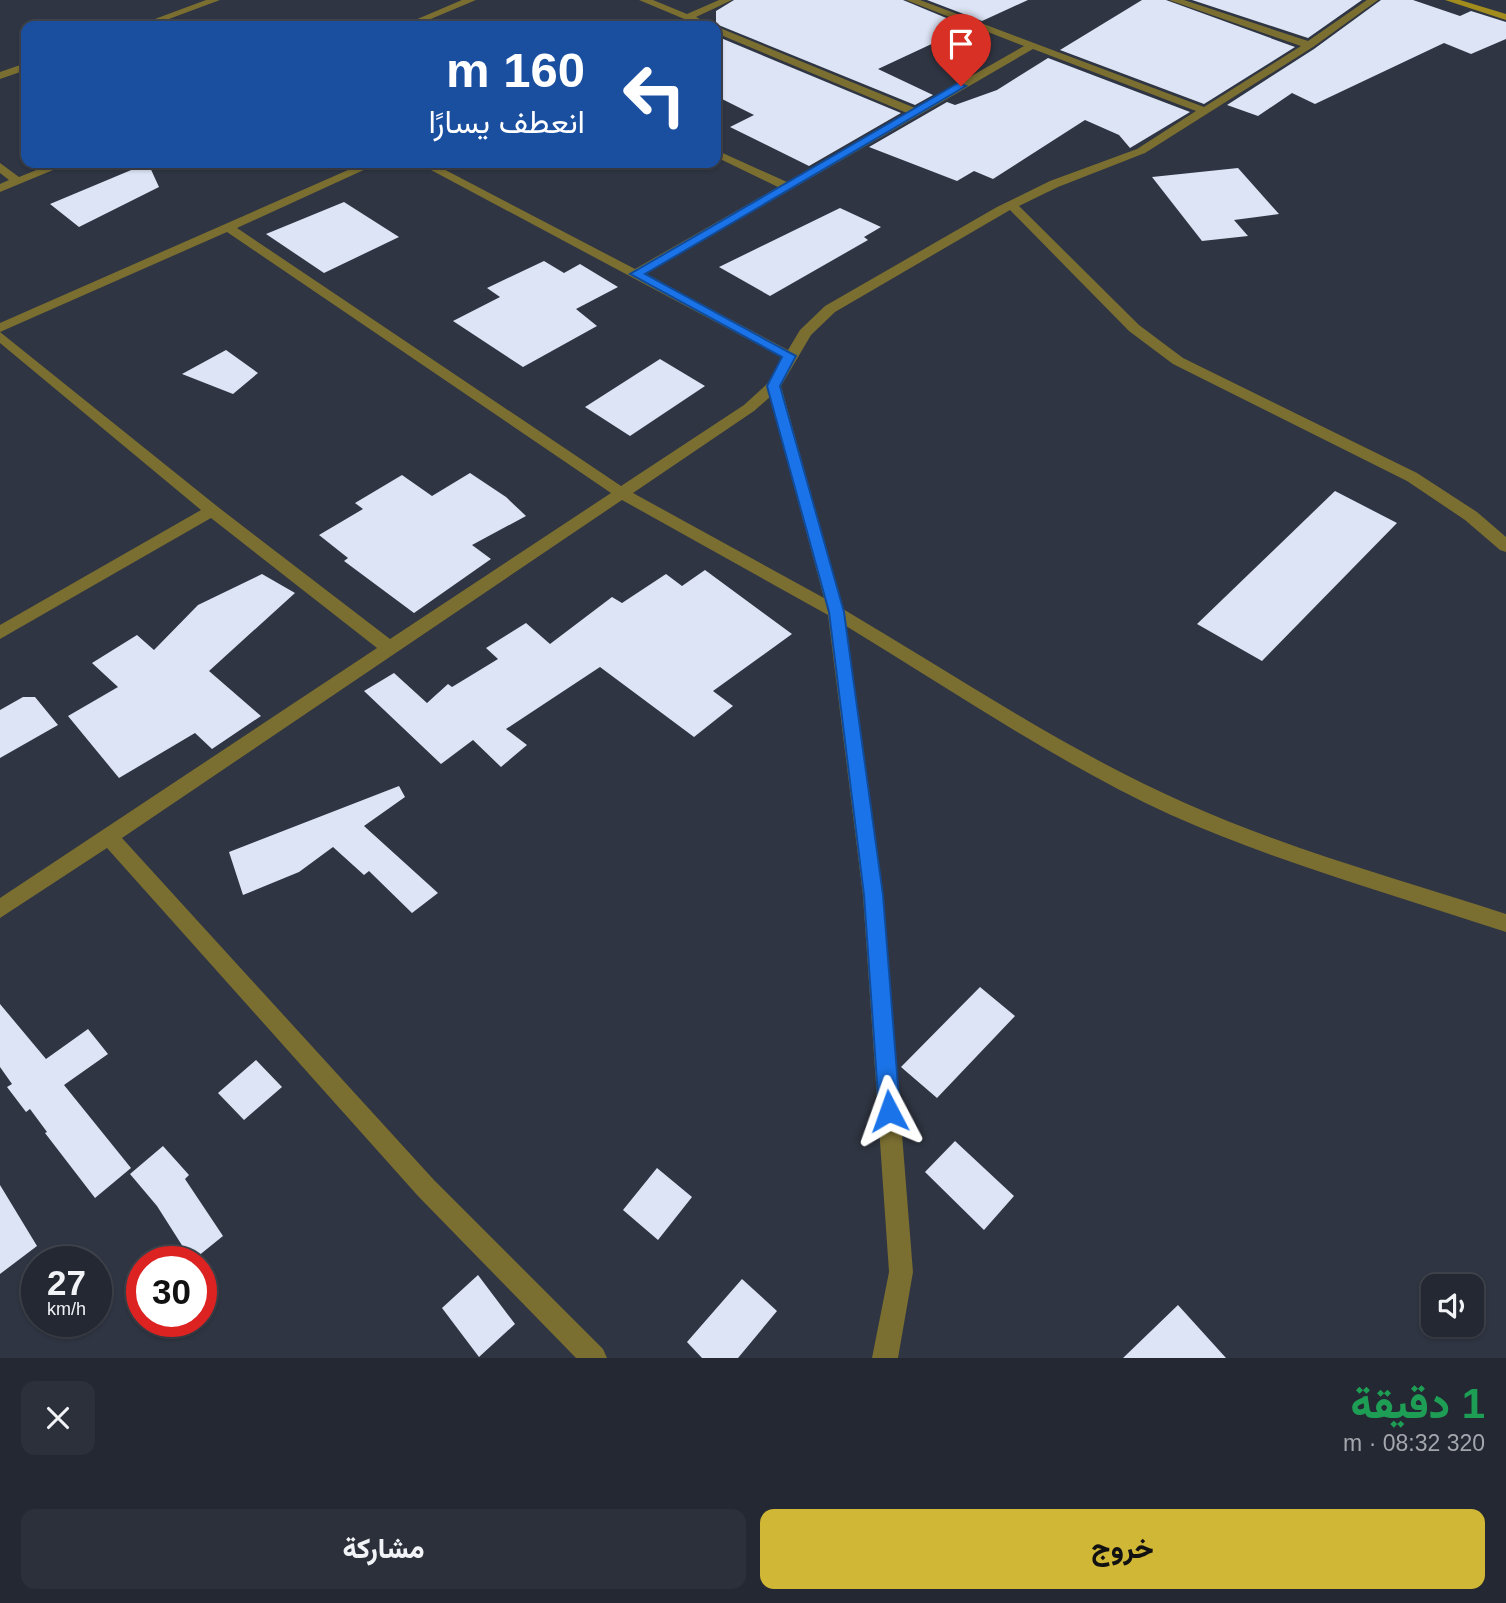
<!DOCTYPE html>
<html lang="ar">
<meta charset="utf-8">
<style>
:root{--surface:#232832;--page:#2b303a;--text:#f1f3f6;--muted:#a3a6ac;--line:#40444d;--accent:#d0b736}
body{margin:0;font-family:Helvetica,Vazirmatn,sans-serif;background:var(--page);color:var(--text);direction:rtl;height:100vh;display:flex;flex-direction:column;font-size:26px;white-space:nowrap}
*{box-sizing:border-box;margin:0}
p{font-size:23px;color:var(--muted)}
.icon{flex:none;width:38px;height:38px;fill:none;stroke:currentColor;stroke-width:2;stroke-linecap:round;stroke-linejoin:round}
.map{position:relative;height:1358px;overflow:hidden;direction:ltr}
.panel{display:flex;flex-direction:column;background:var(--surface);flex:1}
.panel>*{flex:none}
.top-card{position:absolute;left:21px;top:21px;width:700px;height:147px;border-radius:14px;box-shadow:0 2px 5px #0004,0 0 0 2px var(--line);direction:rtl;background:#1a4fa0;color:#fff;overflow:hidden}
.buttons{position:absolute;left:1421px;top:1274px;display:grid;gap:14px}
.buttons a{display:grid;place-items:center;width:63px;height:63px;border-radius:14px;background:var(--surface);box-shadow:0 2px 5px #0004,0 0 0 2px var(--line);font-size:35px}
.speed{position:absolute;left:21px;top:1246px;display:flex;gap:14px;font-size:35px;font-weight:700;text-align:center}
.speed>*{display:grid;place-content:center;width:91px;height:91px;border-radius:50%;background:var(--surface);box-shadow:0 2px 5px #0004,0 0 0 2px var(--line);line-height:1}
.speed small{font-size:18px;font-weight:400}
.speed .limit{border:10px solid #d22;background:#fff;color:#111}
.pin{position:absolute;display:grid;place-items:center;width:60px;height:60px;color:#fff;margin:-72px -30px;border-radius:50% 50% 50% 0;rotate:-45deg;box-shadow:0 0 7px #0007}
.pin .icon{rotate:45deg}
.me{position:absolute;width:77px;margin:-38px;rotate:356deg;stroke-linejoin:round;filter:drop-shadow(0 0 5px #0008)}
.turn{display:flex;align-items:center;gap:24px;height:147px;padding:0 21px;font-size:32px}
.turn .icon{width:91px;height:91px;stroke-width:2.5}
.turn b{display:block;font-size:49px;line-height:60px}
.round{display:grid;place-items:center;flex:none;width:74px;height:74px;border-radius:14px;background:var(--page)}
.summary{display:flex;align-items:center;justify-content:space-between;height:119px;padding:0 21px}
h1{font-size:42px;font-weight:800;line-height:52px;color:#1e9e55}
.action{display:flex;gap:14px;margin-top:auto;padding:14px 21px}
.action a{flex:1;height:80px;border-radius:14px;background:var(--accent);color:#111;font-size:28px;font-weight:800;line-height:80px;text-align:center}
.action a+a{background:var(--page);color:var(--text)}
.map>svg:first-child{display:block}
.building{fill:#dce4f5}
.lines{fill:none;stroke-linecap:round;stroke-linejoin:round}
.street{fill:#7a6e31;fill-rule:evenodd}
.secondary{fill:#a18c1d;fill-rule:evenodd}
.route{fill:#1a73e8;stroke:#114b97;stroke-width:2}
</style>
<div class="map">
<svg width="1506" height="1358" viewBox="0 0 1506 1358">
<rect width="100%" height="100%" fill="#2f3542"/>
<path class="building" d="M 734,0 L 903,0 L 968,27 L 878,69 L 933,95 L 915,105 L 716,24 L 716,11 Z
M 927,0 L 1028,0 L 982,21 Z
M 1142,0 L 1166,0 L 1295,47 L 1204,104 L 1060,50 Z
M 1192,0 L 1362,0 L 1308,38 Z
M 1381,0 L 1413,0 L 1460,16 L 1471,11 L 1506,22 L 1506,39 L 1471,54 L 1444,43 L 1315,104 L 1292,93 L 1258,116 L 1227,105 L 1314,49 Z
M 716,36 L 901,113 L 809,166 L 730,127 L 754,115 L 716,96 Z
M 1048,58 L 1190,112 L 1130,148 L 1119,135 L 1085,120 L 993,179 L 974,171 L 957,181 L 869,147 L 947,102 L 955,105 L 997,90 Z
M 148,163 L 159,187 L 79,227 L 50,204 Z
M 1238,168 L 1279,214 L 1234,220 L 1248,236 L 1202,241 L 1152,177 Z
M 344,202 L 399,237 L 324,273 L 266,234 Z
M 840,208 L 881,227 L 864,237 L 868,240 L 770,296 L 719,267 Z
M 544,261 L 564,273 L 580,264 L 618,287 L 576,309 L 597,326 L 523,367 L 453,321 L 500,297 L 487,288 Z
M 226,350 L 258,373 L 233,394 L 182,374 Z
M 660,359 L 705,386 L 630,436 L 585,407 Z
M 470,473 L 506,497 L 526,516 L 472,545 L 491,559 L 414,613 L 344,561 L 348,558 L 319,535 L 363,509 L 355,503 L 402,475 L 432,496 Z
M 1335,491 L 1397,523 L 1262,661 L 1197,624 Z
M 705,570 L 792,634 L 713,691 L 733,706 L 694,737 L 600,667 L 506,729 L 527,745 L 501,767 L 473,740 L 441,764 L 364,691 L 394,673 L 427,703 L 448,684 L 452,687 L 498,659 L 486,648 L 526,623 L 550,644 L 612,597 L 622,603 L 666,574 L 682,586 Z
M 262,574 L 295,593 L 209,671 L 261,716 L 212,749 L 195,733 L 119,778 L 68,716 L 118,687 L 92,663 L 137,635 L 154,650 L 198,605 Z
M 23,697 L 35,697 L 58,725 L 0,758 L 0,710 Z
M 399,786 L 405,797 L 364,826 L 438,893 L 412,913 L 369,871 L 364,875 L 333,847 L 299,872 L 243,895 L 229,852 Z
M 980,987 L 1015,1016 L 937,1098 L 901,1067 Z
M 0,1004 L 46,1059 L 88,1029 L 108,1054 L 64,1085 L 131,1168 L 95,1198 L 45,1133 L 47,1132 L 30,1109 L 26,1112 L 7,1087 L 12,1084 L 0,1067 Z
M 256,1060 L 282,1087 L 244,1120 L 218,1093 Z
M 955,1141 L 1014,1196 L 984,1230 L 925,1172 Z
M 163,1146 L 189,1175 L 185,1179 L 223,1236 L 192,1261 L 157,1206 L 130,1174 Z
M 657,1168 L 692,1197 L 658,1240 L 623,1210 Z
M 0,1185 L 37,1246 L 0,1274 Z
M 478,1275 L 515,1324 L 479,1357 L 442,1308 Z
M 742,1279 L 777,1311 L 738,1358 L 702,1358 L 687,1342 Z
M 1178,1305 L 1226,1358 L 1123,1358 Z"/>
<g class="lines">
<path class="street" d="M 206,0 L 220,0 L 150,26 L 136,26 Z
M 462,0 L 476,0 L 414,26 L 401,26 Z
M 639,0 L 653,0 L 687,14 L 719,0 L 732,0 L 696,17 L 714,26 L 701,26 Z
M 906,0 L 920,0 L 1204,107 L 1301,46 L 1169,0 L 1184,0 L 1308,41 L 1367,0 L 1378,0 L 1313,47 L 1145,153 L 1058,187 L 1019,206 L 1139,325 L 1183,358 L 1417,473 L 1477,512 L 1506,537 L 1506,552 L 1500,550 L 1465,520 L 1407,481 L 1173,364 L 1129,331 L 1010,210 L 835,312 L 811,335 L 781,386 L 843,609 C 955,675 1065,750 1185,803 C 1288,849 1399,879 1506,914 L 1506,932 C 1394,895 1279,863 1171,815 C 1058,763 953,691 846,626 L 883,896 L 913,1272 L 898,1358 L 872,1358 L 889,1272 L 863,896 L 828,615 L 622,500 L 122,838 L 434,1180 L 603,1349 L 607,1358 L 576,1358 L 418,1196 L 107,848 L 0,918 L 0,898 L 377,648 L 211,518 L 0,639 L 0,625 L 201,510 L 0,343 L 0,323 L 364,163 L 379,163 L 237,228 L 621,486 L 744,405 L 768,383 L 783,358 L 418,163 L 432,163 L 635,269 L 778,187 L 716,157 L 716,150 L 787,182 L 907,113 L 716,33 L 715,26 L 915,108 L 1024,46 ZM 1033,49 L 1196,111 L 1137,149 L 1050,181 L 997,207 L 825,306 L 800,330 L 788,350 L 645,274 ZM 227,232 L 611,493 L 390,639 L 218,507 L 0,332 ZM 770,397 L 824,598 L 633,493 L 754,411 Z
M 26,63 L 26,70 L 0,79 L 0,72 Z
M 0,163 L 19,177 L 54,163 L 70,163 L 0,192 L 0,184 L 9,180 L 0,173 Z"/>
<path class="secondary" d="M 1445,0 L 1460,0 L 1506,14 L 1506,20 Z"/>
</g>
<path class="route" d="M 958,83 L 966,86 L 645,274 L 796,356 L 780,386 L 844,612 L 883,895 L 900,1111 L 897,1118 L 889,1120 L 882,1118 L 879,1111 L 864,895 L 829,612 L 767,386 L 782,357 L 630,274 Z"/>
</svg>
<div class="buttons">
<a><svg class="icon" aria-label="sound" viewBox="0 0 24 24"><path d="M4 9h4l5-4v14l-5-4H4zM17 9q2 3 0 6"/></svg></a>
</div>
<div class="speed"><div>27<small>km/h</small></div><div class="limit">30</div></div>
<div class="pin" style="left:961px;top:86px;background:#d93025"><svg class="icon" aria-label="arrive" viewBox="0 0 24 24"><path d="M6 21V4h12l-3 4 3 4H6"/></svg></div>
<svg class="me" style="left:889px;top:1111px" viewBox="-20 -20 40 40"><path d="M0-17L14 15 0 8-14 15z" fill="#1a73e8" stroke="#fff" stroke-width="4"/></svg>
<div class="top-card">
<div class="turn"><svg class="icon" aria-label="left" viewBox="0 0 24 24"><path d="M17 20v-9H6M10 6l-5 5 5 5"/></svg><div><b>160 m</b>انعطف يسارًا</div></div>
</div>
</div>
<section class="panel">
<div class="summary"><div><h1>1 دقيقة</h1><p>320 m · 08:32</p></div><a class="round"><svg class="icon" aria-label="close" viewBox="0 0 24 24"><path d="M6 6l12 12M18 6L6 18"/></svg></a></div>
<div class="action"><a>خروج</a><a>مشاركة</a></div>
</section>
